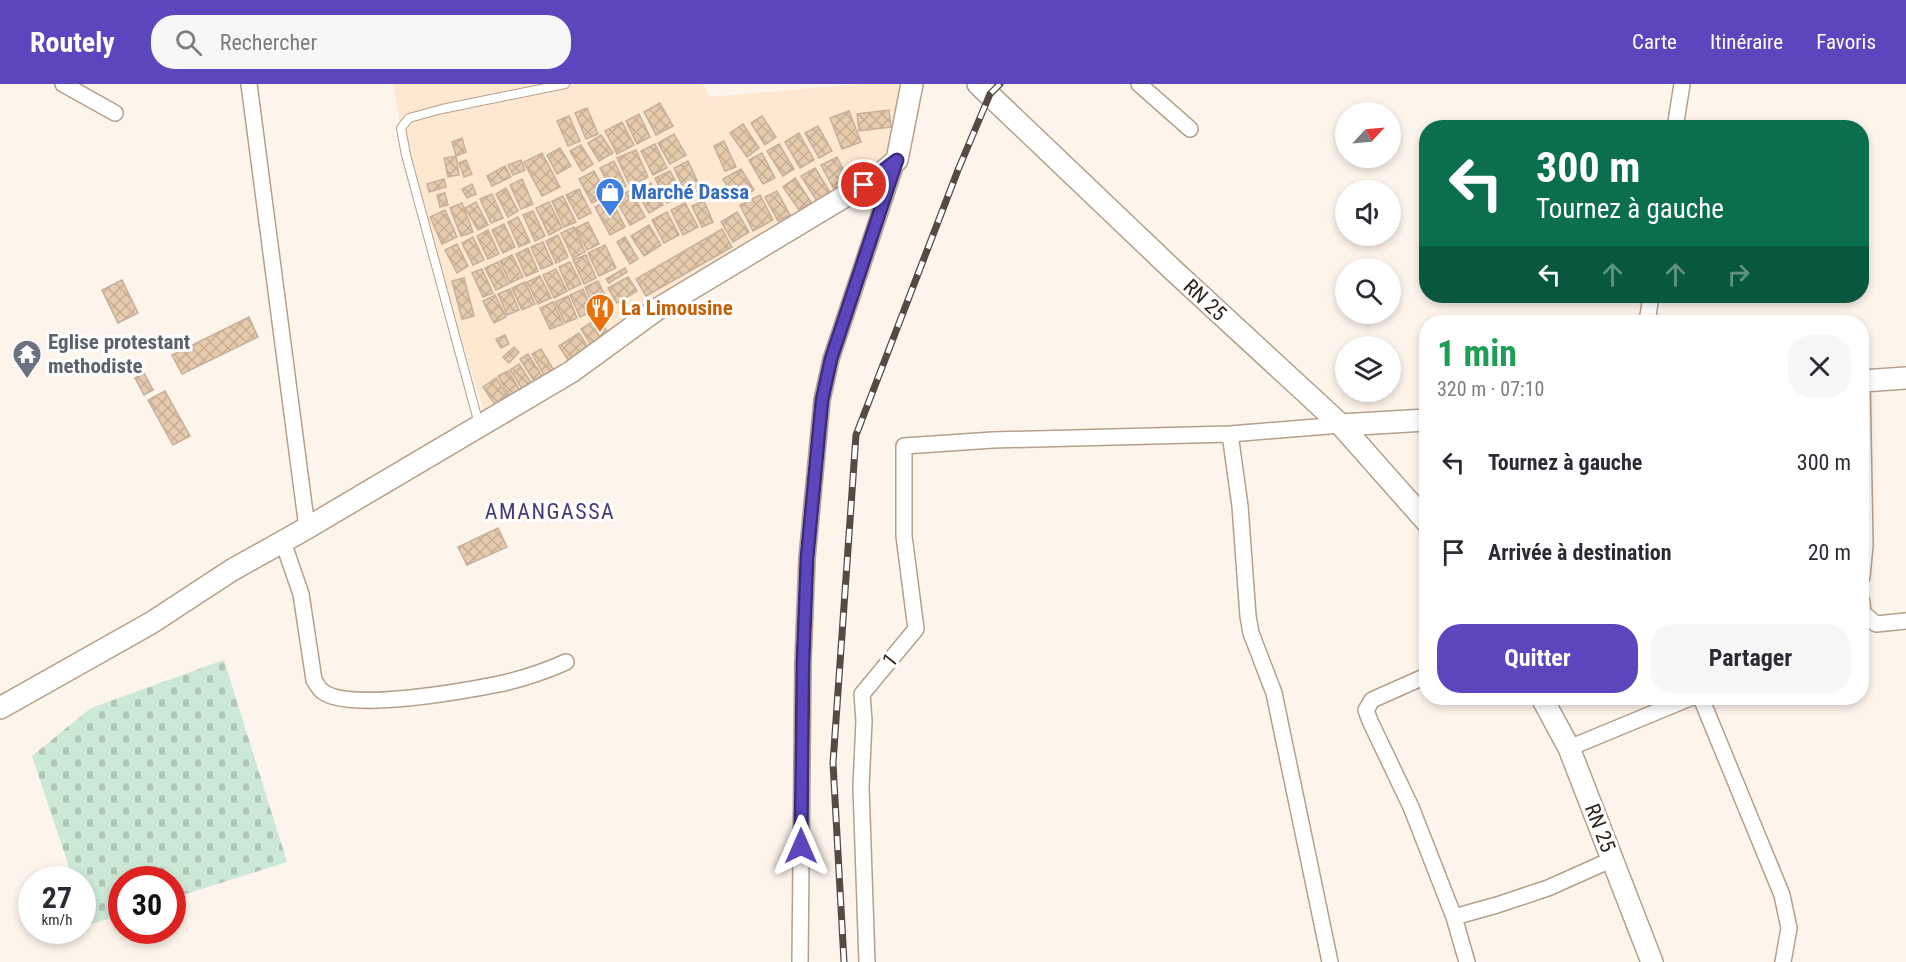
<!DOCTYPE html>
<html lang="fr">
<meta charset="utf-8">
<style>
:root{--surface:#fff;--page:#f7f7f7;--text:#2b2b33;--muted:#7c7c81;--accent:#5d45bd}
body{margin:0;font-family:"Roboto Condensed",sans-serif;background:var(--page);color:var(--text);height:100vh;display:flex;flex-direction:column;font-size:22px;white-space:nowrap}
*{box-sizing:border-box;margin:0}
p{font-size:20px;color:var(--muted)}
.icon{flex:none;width:33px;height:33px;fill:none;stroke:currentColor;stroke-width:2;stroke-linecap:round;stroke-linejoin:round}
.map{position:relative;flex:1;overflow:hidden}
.side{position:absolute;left:1419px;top:231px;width:450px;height:390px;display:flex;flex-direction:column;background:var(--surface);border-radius:24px;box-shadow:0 3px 9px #0003}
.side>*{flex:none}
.hud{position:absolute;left:1419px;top:36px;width:450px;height:183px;border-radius:24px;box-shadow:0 3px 9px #0003;background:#0b6e4f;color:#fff;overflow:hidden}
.needle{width:39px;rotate:64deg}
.tools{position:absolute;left:1335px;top:18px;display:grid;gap:12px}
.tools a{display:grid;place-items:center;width:66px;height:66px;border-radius:50%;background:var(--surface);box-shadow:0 3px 9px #0003;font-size:30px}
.speed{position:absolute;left:18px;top:782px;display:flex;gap:12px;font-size:30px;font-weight:700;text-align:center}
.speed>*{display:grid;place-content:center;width:78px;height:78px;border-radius:50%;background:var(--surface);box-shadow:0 3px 9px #0003;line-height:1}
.speed small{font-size:15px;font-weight:400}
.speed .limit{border:9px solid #d22;background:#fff;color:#111}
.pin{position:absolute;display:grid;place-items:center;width:51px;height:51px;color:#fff;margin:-26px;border:3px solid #fff;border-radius:50%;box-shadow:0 2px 6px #0007}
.me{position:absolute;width:66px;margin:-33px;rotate:0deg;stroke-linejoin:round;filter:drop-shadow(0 0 4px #0008)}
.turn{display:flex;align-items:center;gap:21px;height:126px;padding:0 18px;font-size:27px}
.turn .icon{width:78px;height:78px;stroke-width:2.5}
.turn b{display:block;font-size:42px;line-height:51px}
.lanes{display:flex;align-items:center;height:57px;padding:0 18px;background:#0003;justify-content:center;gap:30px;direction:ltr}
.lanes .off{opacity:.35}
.round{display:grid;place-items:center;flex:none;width:63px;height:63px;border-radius:24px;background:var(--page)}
.headline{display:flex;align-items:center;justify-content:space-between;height:102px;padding:0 18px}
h1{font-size:36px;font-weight:700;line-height:45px;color:#1e9e55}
.button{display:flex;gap:12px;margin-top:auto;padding:12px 18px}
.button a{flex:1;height:69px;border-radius:24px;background:var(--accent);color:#fff;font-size:24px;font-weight:700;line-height:69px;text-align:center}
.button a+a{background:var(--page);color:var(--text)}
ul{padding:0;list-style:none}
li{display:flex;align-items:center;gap:18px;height:90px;padding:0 18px}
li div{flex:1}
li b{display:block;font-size:22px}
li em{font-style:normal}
header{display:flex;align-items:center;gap:36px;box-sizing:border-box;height:84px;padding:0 30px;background:var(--accent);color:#fff}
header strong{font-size:28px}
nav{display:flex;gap:33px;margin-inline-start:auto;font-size:21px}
.search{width:420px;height:54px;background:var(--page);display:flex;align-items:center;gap:15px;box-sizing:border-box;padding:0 21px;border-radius:24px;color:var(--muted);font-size:22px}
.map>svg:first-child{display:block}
.built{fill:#fee8d1}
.cemetery{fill:url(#cemetery-stones)}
.building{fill:url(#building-cross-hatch);stroke:#c5b09b;stroke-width:1.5}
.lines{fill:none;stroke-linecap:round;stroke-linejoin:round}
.service-casing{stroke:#b5a08b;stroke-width:10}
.minor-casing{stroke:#b5a08b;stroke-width:18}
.secondary-casing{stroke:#b5a08b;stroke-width:24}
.service{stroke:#fff;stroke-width:8}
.minor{stroke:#fff;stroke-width:15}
.secondary{stroke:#fff;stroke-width:21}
.rail-casing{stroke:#544c43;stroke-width:7}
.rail{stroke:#fff;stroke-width:4.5;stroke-dasharray:14;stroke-linecap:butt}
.route-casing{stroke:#3c2d7b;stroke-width:15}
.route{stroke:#5d45bd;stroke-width:10}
.labels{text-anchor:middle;stroke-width:6;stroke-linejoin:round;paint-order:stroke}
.shop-label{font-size:21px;font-weight:bold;fill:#366cbe;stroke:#fff;text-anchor:start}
.street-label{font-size:21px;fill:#2e261d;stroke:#fff}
.food-label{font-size:21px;font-weight:bold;fill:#c56008;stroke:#fff;text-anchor:start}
.worship-label{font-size:21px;font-weight:bold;fill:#5b616d;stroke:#fff;text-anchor:start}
.neighbourhood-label{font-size:22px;letter-spacing:1.5px;fill:#433b78;stroke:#fff}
</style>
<header>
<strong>Routely</strong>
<div class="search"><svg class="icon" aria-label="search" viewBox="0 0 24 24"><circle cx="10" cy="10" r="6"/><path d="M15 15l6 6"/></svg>Rechercher</div>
<nav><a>Carte</a><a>Itinéraire</a><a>Favoris</a></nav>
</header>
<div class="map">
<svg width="1906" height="878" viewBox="0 0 1906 878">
<defs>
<pattern id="cemetery-stones" width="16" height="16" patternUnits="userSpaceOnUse" patternTransform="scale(1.5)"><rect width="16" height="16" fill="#cce8d6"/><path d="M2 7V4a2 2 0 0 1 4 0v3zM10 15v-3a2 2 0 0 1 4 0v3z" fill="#b0c7b7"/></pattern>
<pattern id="building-cross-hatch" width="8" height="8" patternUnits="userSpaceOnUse" patternTransform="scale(1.5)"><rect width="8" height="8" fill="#e6caad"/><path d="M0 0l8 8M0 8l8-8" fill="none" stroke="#c6ad94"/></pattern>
</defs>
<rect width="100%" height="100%" fill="#fdf4eb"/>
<path class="built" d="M 393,0 L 703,0 L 710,13 L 860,0 L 901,0 L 887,73 L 858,97 L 485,331 L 406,75 Z"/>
<path class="cemetery" d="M 224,576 L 287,778 L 173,814 L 172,795 L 122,795 L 121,831 L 88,841 L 83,824 L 82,795 L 73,795 L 32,672 L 91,624 Z"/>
<path class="building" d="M 660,19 L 673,42 L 656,51 L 644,28 Z
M 587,24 L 598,50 L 586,55 L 575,29 Z
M 889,26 L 891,43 L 859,47 L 857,30 Z
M 849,27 L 861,58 L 842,65 L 830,34 Z
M 639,30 L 650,53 L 637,60 L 626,37 Z
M 569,32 L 580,57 L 568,62 L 557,37 Z
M 762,32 L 776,53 L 765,61 L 751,39 Z
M 622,38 L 634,61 L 617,70 L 605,47 Z
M 743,40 L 759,64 L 747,73 L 730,49 Z
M 818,42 L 832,67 L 819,74 L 805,49 Z
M 799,49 L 814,76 L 800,84 L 785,58 Z
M 674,50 L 686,71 L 670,80 L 658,59 Z
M 601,51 L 613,69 L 599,77 L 588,59 Z
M 462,54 L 466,68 L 456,72 L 452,58 Z
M 724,57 L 736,83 L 725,87 L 714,62 Z
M 655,60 L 667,84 L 653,91 L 641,67 Z
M 779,60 L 794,85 L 783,92 L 767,67 Z
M 581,61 L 593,80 L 582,87 L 570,67 Z
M 560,64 L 571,82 L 557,90 L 547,71 Z
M 636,66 L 648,93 L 630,102 L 617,74 Z
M 542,69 L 560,103 L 542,112 L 524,78 Z
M 762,69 L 775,94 L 763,100 L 749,76 Z
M 456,72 L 459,91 L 448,93 L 444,74 Z
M 837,73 L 851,101 L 836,109 L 821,81 Z
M 466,76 L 472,90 L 464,93 L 459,79 Z
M 521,76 L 525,86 L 513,91 L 508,81 Z
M 614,77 L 626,102 L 613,109 L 600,84 Z
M 688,77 L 701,105 L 687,112 L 674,84 Z
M 505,82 L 511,93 L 492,102 L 487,92 Z
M 815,84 L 833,113 L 820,122 L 801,92 Z
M 741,85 L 754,106 L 736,117 L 723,95 Z
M 594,87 L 607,111 L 592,119 L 579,95 Z
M 670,87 L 683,111 L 667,119 L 655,94 Z
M 795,94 L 811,118 L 799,126 L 783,103 Z
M 444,95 L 446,103 L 429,108 L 427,100 Z
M 522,95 L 533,120 L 521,125 L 510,101 Z
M 651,99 L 663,121 L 649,129 L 636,107 Z
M 472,100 L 476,110 L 467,114 L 462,105 Z
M 506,104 L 518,127 L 508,133 L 496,110 Z
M 579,105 L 591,129 L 579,135 L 566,111 Z
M 631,106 L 645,133 L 630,141 L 615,114 Z
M 777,107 L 790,131 L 778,137 L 765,113 Z
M 445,109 L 448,121 L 440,123 L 437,111 Z
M 492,110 L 503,134 L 491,139 L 480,115 Z
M 760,111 L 773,136 L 753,147 L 740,121 Z
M 563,112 L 576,138 L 564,143 L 552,117 Z
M 611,115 L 625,143 L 610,151 L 595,123 Z
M 704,117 L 713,138 L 702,143 L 692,122 Z
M 476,118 L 488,141 L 478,146 L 465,124 Z
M 549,118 L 562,144 L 549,151 L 536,124 Z
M 462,119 L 473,148 L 461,152 L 450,124 Z
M 685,119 L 698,143 L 683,151 L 671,126 Z
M 445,126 L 457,153 L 442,160 L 430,133 Z
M 533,127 L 545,152 L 535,157 L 523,131 Z
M 667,128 L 679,151 L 664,159 L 652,136 Z
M 737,128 L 749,148 L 733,158 L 721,138 Z
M 518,133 L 530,158 L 519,163 L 508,138 Z
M 588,138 L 599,160 L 587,166 L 576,144 Z
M 504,140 L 515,163 L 503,169 L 492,146 Z
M 649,141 L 661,161 L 644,172 L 631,152 Z
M 574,143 L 585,168 L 573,174 L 561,149 Z
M 722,145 L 732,163 L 646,212 L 636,195 Z
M 488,146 L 499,170 L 488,175 L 477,152 Z
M 558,151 L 568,173 L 556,179 L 546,157 Z
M 473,153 L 484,176 L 473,181 L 462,159 Z
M 625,153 L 638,175 L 630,180 L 617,158 Z
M 543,158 L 553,180 L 541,185 L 531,163 Z
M 457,160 L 468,182 L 457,189 L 445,166 Z
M 605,161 L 616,184 L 599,192 L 588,169 Z
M 528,164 L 538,187 L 526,192 L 516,170 Z
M 512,171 L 523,193 L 510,199 L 500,177 Z
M 586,171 L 596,194 L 584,200 L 573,176 Z
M 498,178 L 508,200 L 496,206 L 485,184 Z
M 570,178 L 581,200 L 569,206 L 559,183 Z
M 625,184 L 627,188 L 609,199 L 606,195 Z
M 482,185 L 493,209 L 483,213 L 472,189 Z
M 556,185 L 567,207 L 554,214 L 543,191 Z
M 540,192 L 551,214 L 538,220 L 527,198 Z
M 628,193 L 637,207 L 617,219 L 608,204 Z
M 464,194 L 474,232 L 462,235 L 452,197 Z
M 122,196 L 138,229 L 118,239 L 102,206 Z
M 598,197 L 610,222 L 596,228 L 585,203 Z
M 525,198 L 535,220 L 522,226 L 512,204 Z
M 510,205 L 519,226 L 507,231 L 498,210 Z
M 583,205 L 593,227 L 580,233 L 570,211 Z
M 495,211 L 506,233 L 494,239 L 483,217 Z
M 568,212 L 577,234 L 565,239 L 555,218 Z
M 553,218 L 563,240 L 550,245 L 540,224 Z
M 249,233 L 258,253 L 182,290 L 172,271 Z
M 598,234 L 609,250 L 591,261 L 581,245 Z
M 579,249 L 588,263 L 568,276 L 559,262 Z
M 505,251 L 509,260 L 501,264 L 496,255 Z
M 514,263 L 519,268 L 509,279 L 503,273 Z
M 541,265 L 553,285 L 544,291 L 532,270 Z
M 528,270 L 542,292 L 534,297 L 520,275 Z
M 519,280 L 532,300 L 523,306 L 510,286 Z
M 508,287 L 520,306 L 510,313 L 498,292 Z
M 144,289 L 153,306 L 144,311 L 135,294 Z
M 496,294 L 509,314 L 496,322 L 483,303 Z
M 165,307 L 190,352 L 173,361 L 148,316 Z
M 498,444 L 507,463 L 467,481 L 458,463 Z"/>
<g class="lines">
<g class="service-casing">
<path id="service" d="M 479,340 L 406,71 L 401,44 L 409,34 L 442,25 L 565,0"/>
</g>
<g class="minor-casing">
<path id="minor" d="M 63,0 L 115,29
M 249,0 L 307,444
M 1139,0 L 1190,45
M 1675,44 L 1682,0
M 1647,238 L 1651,212
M 1230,350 L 1240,422 L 1248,532 L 1251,549 L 1274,609 L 1330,878
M 283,458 L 301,510 L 314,596 C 316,599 319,605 322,607 C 348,629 470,606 504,599 C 525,594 546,587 566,578
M 1862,493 L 1865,461 L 1862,297
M 1862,518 L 1863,529 L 1876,540 L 1906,537
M 1426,592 L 1372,616 L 1366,626 L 1370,637 L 1411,723 L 1454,833 L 1467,878
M 1701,614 L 1782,811 L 1789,844 L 1783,878
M 1569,664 L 1690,614
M 1454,833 L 1497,821 L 1548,804 L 1613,775
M 800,878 L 803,577 L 807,474 L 822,316 L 831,275 L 897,77
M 867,878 L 861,703 L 864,637 L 862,610 L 916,545 L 904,452 L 904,362 L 993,356 L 1230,350 L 1341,341"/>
</g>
<g class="secondary-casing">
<path id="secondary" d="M 978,0 L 1173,186 L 1341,341 L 1426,437
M 1862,297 L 1906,294
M 1341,341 L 1426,336
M 1542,614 L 1569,664 L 1652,878
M 0,624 L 151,539 L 232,486 L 307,444 L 571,288 L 656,226 L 877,93 L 897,76 L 912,0"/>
</g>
<use href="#service" class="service"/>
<use href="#minor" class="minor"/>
<use href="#secondary" class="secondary"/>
<g class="rail-casing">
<path id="rail" d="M 844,878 L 833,679 L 856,351 L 958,86 L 990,10 L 1000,0"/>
</g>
<use href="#rail" class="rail"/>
</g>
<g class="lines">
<g class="route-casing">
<path id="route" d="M 801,762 L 803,578 L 807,474 L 822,316 L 831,275 L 897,76 L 864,101"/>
</g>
<use href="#route" class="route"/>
</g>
<defs>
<g id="shop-pin" transform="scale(1.5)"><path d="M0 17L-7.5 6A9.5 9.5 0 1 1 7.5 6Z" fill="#3f7fe0" stroke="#fff"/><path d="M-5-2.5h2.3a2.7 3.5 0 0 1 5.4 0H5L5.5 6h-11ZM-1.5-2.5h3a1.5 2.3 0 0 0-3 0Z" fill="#fff"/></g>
<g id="restaurant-pin" transform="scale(1.5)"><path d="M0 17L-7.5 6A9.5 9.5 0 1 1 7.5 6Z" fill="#e8710a" stroke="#fff"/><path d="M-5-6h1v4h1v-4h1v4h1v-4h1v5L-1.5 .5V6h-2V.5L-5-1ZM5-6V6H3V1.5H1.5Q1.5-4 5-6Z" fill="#fff"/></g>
<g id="temple-pin" transform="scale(1.5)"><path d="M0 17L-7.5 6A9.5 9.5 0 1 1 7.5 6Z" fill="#6b7280" stroke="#fff"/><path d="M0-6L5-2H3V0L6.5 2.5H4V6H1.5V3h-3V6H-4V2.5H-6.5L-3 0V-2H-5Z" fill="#fff"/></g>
</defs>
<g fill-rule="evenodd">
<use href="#shop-pin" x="610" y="108"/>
<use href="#restaurant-pin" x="600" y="224"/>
<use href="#temple-pin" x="27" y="270"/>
</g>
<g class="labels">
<g class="shop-label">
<text x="631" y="115">Marché Dassa</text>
</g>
<g class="street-label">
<text transform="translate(1205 216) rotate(43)" y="7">RN 25</text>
<text transform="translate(890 576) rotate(-51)" y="7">1</text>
<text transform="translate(1600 744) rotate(69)" y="7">RN 25</text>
</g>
<g class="food-label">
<text x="621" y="231">La Limousine</text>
</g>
<g class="worship-label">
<text x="48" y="265">Eglise protestant<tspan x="48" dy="24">methodiste</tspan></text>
</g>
<g class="neighbourhood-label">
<text x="550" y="435">AMANGASSA</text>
</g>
</g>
</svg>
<div class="tools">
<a><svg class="needle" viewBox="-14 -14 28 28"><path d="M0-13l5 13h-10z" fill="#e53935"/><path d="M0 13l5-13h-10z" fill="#7c7c81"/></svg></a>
<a><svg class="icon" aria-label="sound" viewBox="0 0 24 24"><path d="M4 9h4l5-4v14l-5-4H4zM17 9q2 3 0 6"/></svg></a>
<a><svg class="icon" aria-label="search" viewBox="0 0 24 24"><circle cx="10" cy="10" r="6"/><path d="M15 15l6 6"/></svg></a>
<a><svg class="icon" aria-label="layers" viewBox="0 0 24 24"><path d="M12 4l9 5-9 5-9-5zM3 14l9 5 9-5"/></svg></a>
</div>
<div class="speed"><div>27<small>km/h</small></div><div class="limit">30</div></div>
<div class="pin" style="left:864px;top:101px;background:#d93025"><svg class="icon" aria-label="arrive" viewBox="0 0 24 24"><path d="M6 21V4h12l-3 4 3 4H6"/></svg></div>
<svg class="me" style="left:801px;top:762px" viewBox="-20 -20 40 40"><path d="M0-17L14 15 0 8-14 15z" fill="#5d45bd" stroke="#fff" stroke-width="4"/></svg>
<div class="hud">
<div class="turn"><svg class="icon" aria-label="left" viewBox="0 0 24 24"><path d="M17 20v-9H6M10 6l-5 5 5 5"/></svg><div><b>300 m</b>Tournez à gauche</div></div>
<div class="lanes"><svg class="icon" aria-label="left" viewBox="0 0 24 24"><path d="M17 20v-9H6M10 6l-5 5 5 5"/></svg><svg class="icon off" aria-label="ahead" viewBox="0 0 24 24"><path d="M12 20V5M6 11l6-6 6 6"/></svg><svg class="icon off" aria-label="ahead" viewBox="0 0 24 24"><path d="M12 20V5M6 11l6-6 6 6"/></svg><svg class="icon off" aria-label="right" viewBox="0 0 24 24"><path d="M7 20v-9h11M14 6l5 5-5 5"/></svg></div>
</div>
<section class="side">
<div class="headline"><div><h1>1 min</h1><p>320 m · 07:10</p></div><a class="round"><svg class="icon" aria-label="close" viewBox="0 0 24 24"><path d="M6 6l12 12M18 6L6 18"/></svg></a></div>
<ul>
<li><svg class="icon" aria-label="left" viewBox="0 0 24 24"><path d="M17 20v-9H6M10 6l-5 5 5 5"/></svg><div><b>Tournez à gauche</b></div><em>300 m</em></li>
<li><svg class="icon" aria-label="arrive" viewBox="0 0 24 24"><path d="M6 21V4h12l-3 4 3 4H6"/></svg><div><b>Arrivée à destination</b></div><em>20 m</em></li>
</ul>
<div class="button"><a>Quitter</a><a>Partager</a></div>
</section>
</div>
